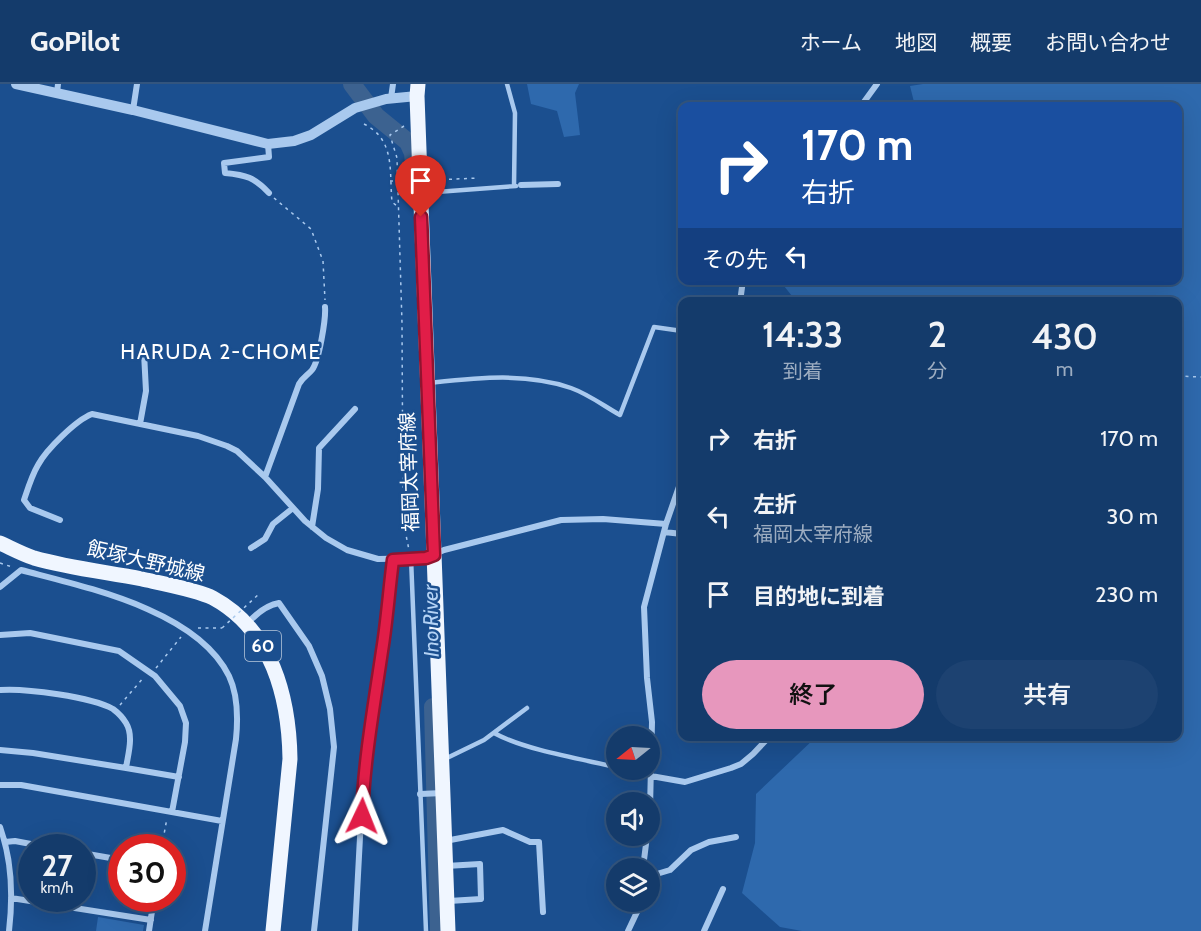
<!DOCTYPE html>
<html lang="ja">
<meta charset="utf-8">
<style>
:root{--surface:#143b6b;--page:#1d4271;--text:#f1f3f6;--muted:#9dadc1;--line:#33557e;--accent:#e797bd}
body{margin:0;font-family:Cabin,"Noto Sans JP",sans-serif;background:var(--page);color:var(--text);height:100vh;display:flex;flex-direction:column;font-size:22px;white-space:nowrap}
*{box-sizing:border-box;margin:0}
p{font-size:20px;color:var(--muted)}
.icon{flex:none;width:33px;height:33px;fill:none;stroke:currentColor;stroke-width:2;stroke-linecap:round;stroke-linejoin:round}
.map{position:relative;flex:1;overflow:hidden}
.side{position:absolute;left:678px;top:213px;width:504px;height:444px;display:flex;flex-direction:column;background:var(--surface);border-radius:12px;box-shadow:0 6px 24px #0002,0 0 0 2px var(--line)}
.side>*{flex:none}
.hud{position:absolute;left:678px;top:18px;width:504px;height:183px;border-radius:12px;box-shadow:0 6px 24px #0002,0 0 0 2px var(--line);background:#1a4fa0;color:#fff;overflow:hidden}
.needle{width:39px;rotate:252deg}
.buttons{position:absolute;left:606px;top:642px;display:grid;gap:12px}
.buttons a{display:grid;place-items:center;width:54px;height:54px;border-radius:50%;background:var(--surface);box-shadow:0 6px 24px #0002,0 0 0 2px var(--line);font-size:30px}
.speed{position:absolute;left:18px;top:750px;display:flex;gap:12px;font-size:30px;font-weight:700;text-align:center}
.speed>*{display:grid;place-content:center;width:78px;height:78px;border-radius:50%;background:var(--surface);box-shadow:0 6px 24px #0002,0 0 0 2px var(--line);line-height:1}
.speed small{font-size:15px;font-weight:400}
.speed .limit{border:9px solid #d22;background:#fff;color:#111}
.pin{position:absolute;display:grid;place-items:center;width:51px;height:51px;color:#fff;margin:-62px -26px;border-radius:50% 50% 50% 0;rotate:-45deg;box-shadow:0 0 6px #0007}
.pin .icon{rotate:45deg}
.me{position:absolute;width:66px;margin:-33px;rotate:2deg;stroke-linejoin:round;filter:drop-shadow(0 0 4px #0008)}
.turn{display:flex;align-items:center;gap:21px;height:126px;padding:0 24px;font-size:27px}
.turn .icon{width:78px;height:78px;stroke-width:2.5}
.turn b{display:block;font-size:42px;line-height:51px}
.then{display:flex;align-items:center;height:57px;padding:0 24px;background:#0003;gap:12px;font-size:22px}
.eta{display:flex;justify-content:space-evenly;align-items:center;height:102px;text-align:center}
.eta b{font-size:36px;font-weight:600;line-height:42px}
.action{display:flex;gap:12px;margin-top:auto;padding:12px 24px}
.action a{flex:1;height:69px;border-radius:36px;background:var(--accent);color:#111;font-size:24px;font-weight:600;line-height:69px;text-align:center}
.action a+a{background:var(--page);color:var(--text)}
ul{padding:0;list-style:none}
li{display:flex;align-items:center;gap:18px;height:78px;padding:0 24px}
li div{flex:1}
li b{display:block;font-size:22px}
li em{font-style:normal}
header{display:flex;align-items:center;gap:36px;box-sizing:border-box;height:84px;padding:0 30px;background:var(--surface);border-bottom:2px solid var(--line)}
header strong{font-size:28px}
nav{display:flex;gap:33px;margin-inline-start:auto;font-size:21px}
.map>svg:first-child{display:block}
.green{fill:#2e69ad}
.lines{fill:none;stroke-linecap:round;stroke-linejoin:round}
.river{stroke:#3c6290;stroke-width:18}
.path{stroke:#a9c9ee;stroke-width:1.5;stroke-dasharray:3 4.5;stroke-linecap:butt}
.service{stroke:#a9c9ee;stroke-width:4.5}
.minor{stroke:#a9c9ee;stroke-width:6}
.tertiary{stroke:#a9c9ee;stroke-width:10}
.primary{stroke:#f0f6ff;stroke-width:15}
.path-bridge{stroke:#a9c9ee;stroke-width:1.5;stroke-dasharray:3 4.5;stroke-linecap:butt}
.route-casing{stroke:#92132f;stroke-width:15}
.route{stroke:#e11d48;stroke-width:10}
.labels{text-anchor:middle;stroke-width:5;stroke-linejoin:round;paint-order:stroke}
.shield{fill:#1b4f8f;stroke:#bbcadd;stroke-width:1.5}
.shield-label{font-size:18px;font-weight:bold;fill:#fff}
.street-label{font-size:20px;fill:#fff;stroke:#1b4f8f}
.neighbourhood-label{font-size:21px;letter-spacing:1.5px;fill:#fff;stroke:#1b4f8f}
.water-label{font-size:21px;font-style:italic;fill:#b5d3f5;stroke:#1b4f8f}
</style>
<header>
<strong>GoPilot</strong>
<nav><a>ホーム</a><a>地図</a><a>概要</a><a>お問い合わせ</a></nav>
</header>
<div class="map">
<svg width="1201" height="847" viewBox="0 0 1201 847">
<rect width="100%" height="100%" fill="#1b4f8f"/>
<path class="green" d="M 527,0 L 579,0 L 575,9 L 580,51 L 564,53 L 557,27 L 531,20 Z
M 923,0 L 1201,0 L 1201,847 L 802,847 L 780,843 L 742,809 L 755,759 L 756,710 L 816,653 L 1178,652 L 1178,218 L 796,217 L 780,197 L 1178,196 L 1178,22 L 915,22 L 910,2 Z
M 98,833 L 144,841 L 143,847 L 96,847 Z"/>
<g class="lines">
<path class="river" d="M 352,0 L 376,32 L 408,58 L 413,69 L 415,91
M 433,623 L 439,847"/>
<path class="path" d="M 364,40 C 396,56 389,88 392,118 L 397,122
M 404,42 L 390,51 L 397,74 L 402,239 L 403,436 L 409,466
M 434,96 L 479,94
M 274,114 L 311,145 L 323,177 L 325,216
M 1178,292 L 1201,293
M 0,479 L 12,483
M 198,544 L 222,544
M 156,584 L 181,553
M 120,621 L 144,593
M 163,756 L 167,734"/>
<path class="service" d="M 507,0 L 515,29 L 514,102
M 423,109 L 516,102
M 429,299 C 476,294 526,288 571,304 C 588,310 604,322 620,331 L 654,243 L 682,247
M 411,474 L 426,847
M 494,649 C 525,666 581,675 616,683
M 444,673 L 449,673 L 484,656 L 527,624
M 626,686 L 651,692"/>
<path class="minor" d="M 57,9 L 58,0
M 391,14 L 393,0
M 861,22 L 877,0
M 133,26 L 137,0
M 268,60 L 269,73 L 224,79 L 225,89 C 246,91 254,93 269,109
M 521,101 L 558,100
M 740,218 L 743,196
M 140,340 L 146,307 L 144,269
M 265,393 L 299,300 C 303,293 308,291 312,286 C 319,277 326,235 325,223
M 60,436 L 30,424 L 24,416 C 28,404 32,391 38,381 C 46,366 76,336 92,330 L 198,352 L 227,362 L 237,367 L 265,393 L 305,437 L 326,454 L 347,466 L 378,475 L 426,474 L 444,466 L 561,436 L 603,435 L 666,440
M 312,443 L 318,405 L 319,364 L 355,325
M 664,448 L 682,450
M 251,464 L 265,455 L 273,440 L 293,424
M 0,503 L 21,486 C 85,503 197,526 229,592 C 238,611 238,635 236,655 L 205,847
M 247,540 C 255,531 267,521 279,519 L 309,562 L 322,592 L 330,625 L 334,663 L 314,847
M 0,551 L 30,549 L 119,567 L 155,592 L 180,622 L 186,639 L 185,658 L 172,728
M 0,606 C 25,604 92,613 113,625 C 117,628 123,634 126,639 C 134,652 128,670 126,684 L 179,693
M 0,666 L 33,669 L 126,684
M 651,692 L 685,698 L 731,684 L 741,680 L 753,670 L 770,652
M 0,701 L 21,701 L 222,737
M 420,710 L 443,709
M 650,725 L 652,638 L 647,594 L 644,523 L 666,440 L 682,394
M 0,743 C 12,776 13,813 9,847
M 445,757 L 503,746 L 530,758 L 539,758 L 543,828
M 5,758 L 15,757 L 52,764
M 162,764 L 162,763
M 82,769 L 122,776
M 446,782 L 480,780 L 481,815 L 449,817
M 643,784 L 647,752
M 650,792 L 670,786 L 691,766 L 709,758 L 736,753
M 11,814 L 151,836
M 149,847 L 154,814
M 355,847 L 363,697 L 371,636 L 382,568 L 393,475
M 628,847 L 637,828 L 638,818
M 704,847 L 723,805"/>
<path class="tertiary" d="M 16,0 L 133,26 L 268,60 L 294,57 L 311,51 L 355,24 L 386,15 L 417,12"/>
<path class="primary" d="M 418,0 L 417,12 L 448,847
M 0,459 C 11,464 22,470 34,474 C 69,484 106,488 142,495 C 160,499 198,506 213,514 C 272,546 289,613 290,675 L 273,847"/>
<path class="path-bridge" d="M 390,97 L 430,96
M 222,544 L 259,510"/>
</g>
<g class="lines">
<g class="route-casing">
<path id="route" d="M 362,732 C 364,676 374,622 382,567 C 387,537 389,506 393,476 L 426,474 L 434,471 L 421,133"/>
</g>
<use href="#route" class="route"/>
</g>
<g class="labels">
<rect class="shield" x="245" y="547" width="36" height="30" rx="4.5"/>
<g class="shield-label">
<text x="263" y="568">60</text>
</g>
<g class="street-label">
<text transform="translate(409 388) rotate(-92)" y="7">福岡太宰府線</text>
<text transform="translate(146 477) rotate(13)" y="7">飯塚大野城線</text>
</g>
<g class="neighbourhood-label">
<text x="221" y="275">HARUDA 2-CHOME</text>
</g>
<g class="water-label">
<text transform="translate(431 537) rotate(-91)" y="7">Ino River</text>
</g>
</g>
</svg>
<div class="buttons">
<a><svg class="needle" viewBox="-14 -14 28 28"><path d="M0-13l5 13h-10z" fill="#e53935"/><path d="M0 13l5-13h-10z" fill="#9dadc1"/></svg></a>
<a><svg class="icon" aria-label="sound" viewBox="0 0 24 24"><path d="M4 9h4l5-4v14l-5-4H4zM17 9q2 3 0 6"/></svg></a>
<a><svg class="icon" aria-label="layers" viewBox="0 0 24 24"><path d="M12 4l9 5-9 5-9-5zM3 14l9 5 9-5"/></svg></a>
</div>
<div class="speed"><div>27<small>km/h</small></div><div class="limit">30</div></div>
<div class="pin" style="left:421px;top:133px;background:#d93025"><svg class="icon" aria-label="arrive" viewBox="0 0 24 24"><path d="M6 21V4h12l-3 4 3 4H6"/></svg></div>
<svg class="me" style="left:362px;top:732px" viewBox="-20 -20 40 40"><path d="M0-17L14 15 0 8-14 15z" fill="#e11d48" stroke="#fff" stroke-width="4"/></svg>
<div class="hud">
<div class="turn"><svg class="icon" aria-label="right" viewBox="0 0 24 24"><path d="M7 20v-9h11M14 6l5 5-5 5"/></svg><div><b>170 m</b>右折</div></div>
<div class="then">その先<svg class="icon" aria-label="left" viewBox="0 0 24 24"><path d="M17 20v-9H6M10 6l-5 5 5 5"/></svg></div>
</div>
<section class="side">
<div class="eta">
<div><b>14:33</b><p>到着</p></div>
<div><b>2</b><p>分</p></div>
<div><b>430</b><p>m</p></div>
</div>
<ul>
<li><svg class="icon" aria-label="right" viewBox="0 0 24 24"><path d="M7 20v-9h11M14 6l5 5-5 5"/></svg><div><b>右折</b></div><em>170 m</em></li>
<li><svg class="icon" aria-label="left" viewBox="0 0 24 24"><path d="M17 20v-9H6M10 6l-5 5 5 5"/></svg><div><b>左折</b><p>福岡太宰府線</p></div><em>30 m</em></li>
<li><svg class="icon" aria-label="arrive" viewBox="0 0 24 24"><path d="M6 21V4h12l-3 4 3 4H6"/></svg><div><b>目的地に到着</b></div><em>230 m</em></li>
</ul>
<div class="action"><a>終了</a><a>共有</a></div>
</section>
</div>
